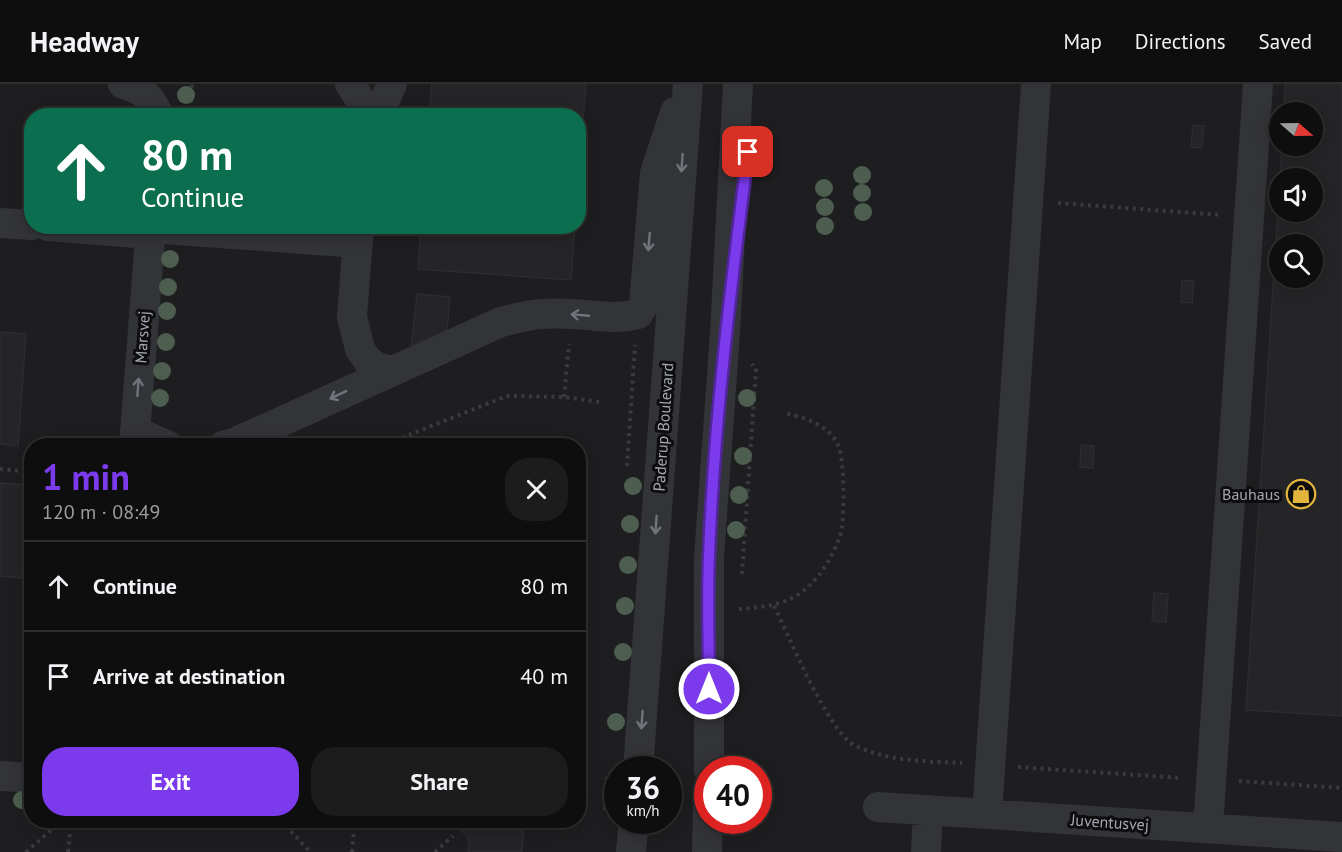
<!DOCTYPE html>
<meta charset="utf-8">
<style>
:root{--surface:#0e0e0e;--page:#1c1c1c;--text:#f1f3f6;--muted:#9b9c9e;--line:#2e2e2e;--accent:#7c3aed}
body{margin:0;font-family:"PT Sans",sans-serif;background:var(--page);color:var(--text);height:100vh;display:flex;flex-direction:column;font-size:22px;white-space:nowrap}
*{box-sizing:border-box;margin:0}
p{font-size:20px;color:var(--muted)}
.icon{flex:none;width:33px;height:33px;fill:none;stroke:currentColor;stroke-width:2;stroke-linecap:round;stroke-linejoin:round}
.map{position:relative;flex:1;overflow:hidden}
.side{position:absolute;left:24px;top:354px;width:562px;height:390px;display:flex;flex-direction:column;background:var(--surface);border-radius:24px;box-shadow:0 3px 15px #0003,0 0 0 2px var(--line)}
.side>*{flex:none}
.banner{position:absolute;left:24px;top:24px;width:562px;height:126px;border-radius:24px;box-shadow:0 3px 15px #0003,0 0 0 2px var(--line);background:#0b6e4f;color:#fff;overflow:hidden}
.needle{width:39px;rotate:110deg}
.controls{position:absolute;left:1269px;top:18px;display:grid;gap:12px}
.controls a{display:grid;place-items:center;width:54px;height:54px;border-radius:50%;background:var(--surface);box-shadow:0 3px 15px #0003,0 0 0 2px var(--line);font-size:30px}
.speed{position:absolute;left:604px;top:672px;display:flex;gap:12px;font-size:30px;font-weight:700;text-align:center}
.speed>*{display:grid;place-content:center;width:78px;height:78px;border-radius:50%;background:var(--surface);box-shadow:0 3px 15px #0003,0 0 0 2px var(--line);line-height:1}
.speed small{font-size:15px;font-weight:400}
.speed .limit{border:9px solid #d22;background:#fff;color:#111}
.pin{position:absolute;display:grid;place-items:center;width:51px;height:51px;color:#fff;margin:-26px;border-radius:12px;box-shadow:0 3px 9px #0006}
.me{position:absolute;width:66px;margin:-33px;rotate:0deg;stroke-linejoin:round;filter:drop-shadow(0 0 4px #0008)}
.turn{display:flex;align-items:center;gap:21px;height:126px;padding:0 18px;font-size:27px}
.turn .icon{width:78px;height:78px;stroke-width:2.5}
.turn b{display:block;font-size:42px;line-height:51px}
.round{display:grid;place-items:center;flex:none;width:63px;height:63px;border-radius:24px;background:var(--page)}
.overview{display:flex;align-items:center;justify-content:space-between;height:102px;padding:0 18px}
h1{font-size:36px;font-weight:700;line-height:45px;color:var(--accent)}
.button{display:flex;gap:12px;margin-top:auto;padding:12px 18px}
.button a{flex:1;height:69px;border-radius:24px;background:var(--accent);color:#fff;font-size:24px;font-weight:700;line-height:69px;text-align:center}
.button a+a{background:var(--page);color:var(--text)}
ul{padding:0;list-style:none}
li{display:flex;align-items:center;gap:18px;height:90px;padding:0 18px;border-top:2px solid var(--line)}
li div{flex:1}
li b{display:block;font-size:22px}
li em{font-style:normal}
header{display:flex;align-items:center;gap:36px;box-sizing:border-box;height:84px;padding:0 30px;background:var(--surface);border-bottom:2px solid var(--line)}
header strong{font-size:28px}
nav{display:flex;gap:33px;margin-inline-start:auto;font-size:21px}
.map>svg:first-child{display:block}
.built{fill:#1e1e20;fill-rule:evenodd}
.building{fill:#252527;stroke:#2c2c2f;stroke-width:1.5;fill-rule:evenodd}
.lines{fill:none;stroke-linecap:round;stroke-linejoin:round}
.path{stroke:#393b3f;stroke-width:4;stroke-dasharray:3 4.5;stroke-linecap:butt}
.minor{stroke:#333438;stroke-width:30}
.tree{fill:#4d5e50}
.oneway{stroke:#72747c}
.route-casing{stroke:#51269a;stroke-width:15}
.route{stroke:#7c3aed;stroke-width:10}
.labels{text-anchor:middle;stroke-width:6;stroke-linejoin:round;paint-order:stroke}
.street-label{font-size:16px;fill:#a5a8b3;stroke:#0d0d0e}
.poi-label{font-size:16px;fill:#a5a8b3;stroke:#0d0d0e;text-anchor:end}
</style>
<header>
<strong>Headway</strong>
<nav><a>Map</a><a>Directions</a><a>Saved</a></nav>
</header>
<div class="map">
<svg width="1342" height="768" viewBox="0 0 1342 768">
<rect width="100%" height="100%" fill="#121213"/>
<path class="built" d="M 0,0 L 1342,0 L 1342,768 L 0,768 ZM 1280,28 L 1312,28 L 1312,62 L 1280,62 ZM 32,32 L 579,32 L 579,142 L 32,142 ZM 1280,94 L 1312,94 L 1312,128 L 1280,128 ZM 1280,160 L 1312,160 L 1312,194 L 1280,194 ZM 32,362 L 579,362 L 579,736 L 32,736 ZM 618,686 L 669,686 L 669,736 L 618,736 ZM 708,686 L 759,686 L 759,736 L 708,736 Z"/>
<path class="building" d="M 432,0 L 586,0 L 579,87 L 579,32 L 429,32 Z
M 1285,0 L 1342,0 L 1342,632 L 1246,626 L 1282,62 L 1312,62 L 1312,28 L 1284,28 ZM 1280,94 L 1312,94 L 1312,128 L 1280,128 ZM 1280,160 L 1312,160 L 1312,194 L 1280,194 Z
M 1193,41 L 1204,42 L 1202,64 L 1191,63 Z
M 421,142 L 575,142 L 571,196 L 418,185 Z
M 1182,196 L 1194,197 L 1192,219 L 1181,218 Z
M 417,210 L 450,213 L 447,247 L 411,263 Z
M 0,248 L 26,250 L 18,362 L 0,360 Z
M 1081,361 L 1094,362 L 1093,384 L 1080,383 Z
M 0,399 L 29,401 L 22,494 L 0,492 Z
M 1154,509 L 1168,510 L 1166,538 L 1152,537 Z
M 453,736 L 524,736 L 522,768 L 468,768 L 469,755 Z"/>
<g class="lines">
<path class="path" d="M 190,26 L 192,0
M 1058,119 L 1221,131
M 564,313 L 569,260
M 381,362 L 507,312 L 564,313 L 600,318
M 627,382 L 635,261
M 0,385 L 32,388
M 742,490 L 756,285 L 752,280
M 774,522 C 789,552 828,647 854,661 C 888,678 926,677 962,679
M 739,525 C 764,523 788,521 808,503 C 822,491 839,462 842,444 C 844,425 845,377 838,361 C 830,341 803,333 784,329
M 1018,683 L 1181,694
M 1239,697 L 1342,704
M 605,726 L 607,689
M 281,736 L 310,768
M 26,768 L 63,736
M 68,768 L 71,736
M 352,768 L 355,736
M 435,768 L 453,752"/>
<path class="minor" d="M 123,0 C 144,6 150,12 159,32
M 350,0 L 368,28 L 368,32
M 378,32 L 392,0
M 0,139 L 32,141
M 48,142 L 150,150
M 359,142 L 352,233 L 360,265 L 368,277 L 377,283 L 391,287
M 150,144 L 358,159
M 135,347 L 168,362
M 134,362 L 151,142
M 223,362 L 234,359 L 501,238 C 527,231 544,228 571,230 C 594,231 615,236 638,230 L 644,220 L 655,89 L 675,28
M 638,686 L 688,0
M 709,686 L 709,473 L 725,249 L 738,0
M 0,692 L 32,694
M 878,723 L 1342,753
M 987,730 L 1036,0
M 1208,744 L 1258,0
M 631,768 L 634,736
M 707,768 L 708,722
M 926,768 L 928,726"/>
</g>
<g class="tree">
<circle cx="186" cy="11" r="9"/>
<circle cx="862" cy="91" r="9"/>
<circle cx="824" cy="104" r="9"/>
<circle cx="862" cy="109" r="9"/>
<circle cx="825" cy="123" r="9"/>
<circle cx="863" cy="128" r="9"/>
<circle cx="825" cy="142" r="9"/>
<circle cx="170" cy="175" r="9"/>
<circle cx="168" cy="203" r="9"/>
<circle cx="167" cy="227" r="9"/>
<circle cx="166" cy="258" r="9"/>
<circle cx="162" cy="287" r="9"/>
<circle cx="160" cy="314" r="9"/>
<circle cx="747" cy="314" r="9"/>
<circle cx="743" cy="372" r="9"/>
<circle cx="633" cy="402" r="9"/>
<circle cx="739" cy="411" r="9"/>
<circle cx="630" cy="440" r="9"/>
<circle cx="736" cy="446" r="9"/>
<circle cx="628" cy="481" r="9"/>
<circle cx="625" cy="522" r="9"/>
<circle cx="623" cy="568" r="9"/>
<circle cx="616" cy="638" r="9"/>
<circle cx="22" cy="716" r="9"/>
</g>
<defs><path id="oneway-shaft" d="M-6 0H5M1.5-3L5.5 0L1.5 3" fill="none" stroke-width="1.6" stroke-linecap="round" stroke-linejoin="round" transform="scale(1.5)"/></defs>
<g class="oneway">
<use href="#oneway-shaft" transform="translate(682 79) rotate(94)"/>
<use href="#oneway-shaft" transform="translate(649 158) rotate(95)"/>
<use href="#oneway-shaft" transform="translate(580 231) rotate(-175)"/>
<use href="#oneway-shaft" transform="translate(138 303) rotate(-86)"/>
<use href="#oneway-shaft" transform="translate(338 311) rotate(155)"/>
<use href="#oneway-shaft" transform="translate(656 441) rotate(94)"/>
<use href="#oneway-shaft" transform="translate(642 636) rotate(94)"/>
</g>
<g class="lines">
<g class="route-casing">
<path id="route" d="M 709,605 C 709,561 707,516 709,472 C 714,337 731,202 748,68"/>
</g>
<use href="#route" class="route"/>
</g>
<defs>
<g id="shop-ring" transform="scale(1.5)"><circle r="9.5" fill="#0d0d0e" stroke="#e2b43b" stroke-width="1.5"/><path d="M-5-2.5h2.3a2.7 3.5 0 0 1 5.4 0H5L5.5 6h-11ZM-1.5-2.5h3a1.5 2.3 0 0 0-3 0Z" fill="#e2b43b"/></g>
</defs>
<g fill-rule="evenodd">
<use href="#shop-ring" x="1301" y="410"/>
</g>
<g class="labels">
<g class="street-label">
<text transform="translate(142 253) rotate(-86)" y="6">Marsvej</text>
<text transform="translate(663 343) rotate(-86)" y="6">Paderup Boulevard</text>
<text transform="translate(1110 738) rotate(4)" y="6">Juventusvej</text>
</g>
<g class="poi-label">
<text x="1280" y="416">Bauhaus</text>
</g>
</g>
</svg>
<div class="controls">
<a><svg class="needle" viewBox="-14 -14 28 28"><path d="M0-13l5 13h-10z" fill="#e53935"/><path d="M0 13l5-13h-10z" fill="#9b9c9e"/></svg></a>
<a><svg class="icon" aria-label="sound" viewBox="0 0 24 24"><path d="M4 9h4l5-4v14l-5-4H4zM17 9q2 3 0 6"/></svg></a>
<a><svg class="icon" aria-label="search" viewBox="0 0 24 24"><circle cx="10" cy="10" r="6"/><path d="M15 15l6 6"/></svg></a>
</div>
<div class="speed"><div>36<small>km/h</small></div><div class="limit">40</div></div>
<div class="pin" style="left:748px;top:68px;background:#d93025"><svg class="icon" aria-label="arrive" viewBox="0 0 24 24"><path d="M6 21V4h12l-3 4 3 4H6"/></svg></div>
<svg class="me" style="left:709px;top:605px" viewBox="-20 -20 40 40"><circle r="17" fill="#7c3aed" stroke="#fff" stroke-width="3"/><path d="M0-11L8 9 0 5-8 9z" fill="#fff"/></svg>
<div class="banner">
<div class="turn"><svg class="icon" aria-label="ahead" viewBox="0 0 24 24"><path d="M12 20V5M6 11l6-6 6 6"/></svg><div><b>80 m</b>Continue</div></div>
</div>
<section class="side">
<div class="overview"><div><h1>1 min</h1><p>120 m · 08:49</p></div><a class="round"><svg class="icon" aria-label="close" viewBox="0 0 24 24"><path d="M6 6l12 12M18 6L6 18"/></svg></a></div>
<ul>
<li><svg class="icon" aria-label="ahead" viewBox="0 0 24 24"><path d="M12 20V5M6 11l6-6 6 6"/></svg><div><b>Continue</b></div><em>80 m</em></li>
<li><svg class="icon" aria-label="arrive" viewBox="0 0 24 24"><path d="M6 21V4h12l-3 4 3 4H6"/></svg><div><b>Arrive at destination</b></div><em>40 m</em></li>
</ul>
<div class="button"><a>Exit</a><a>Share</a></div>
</section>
</div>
